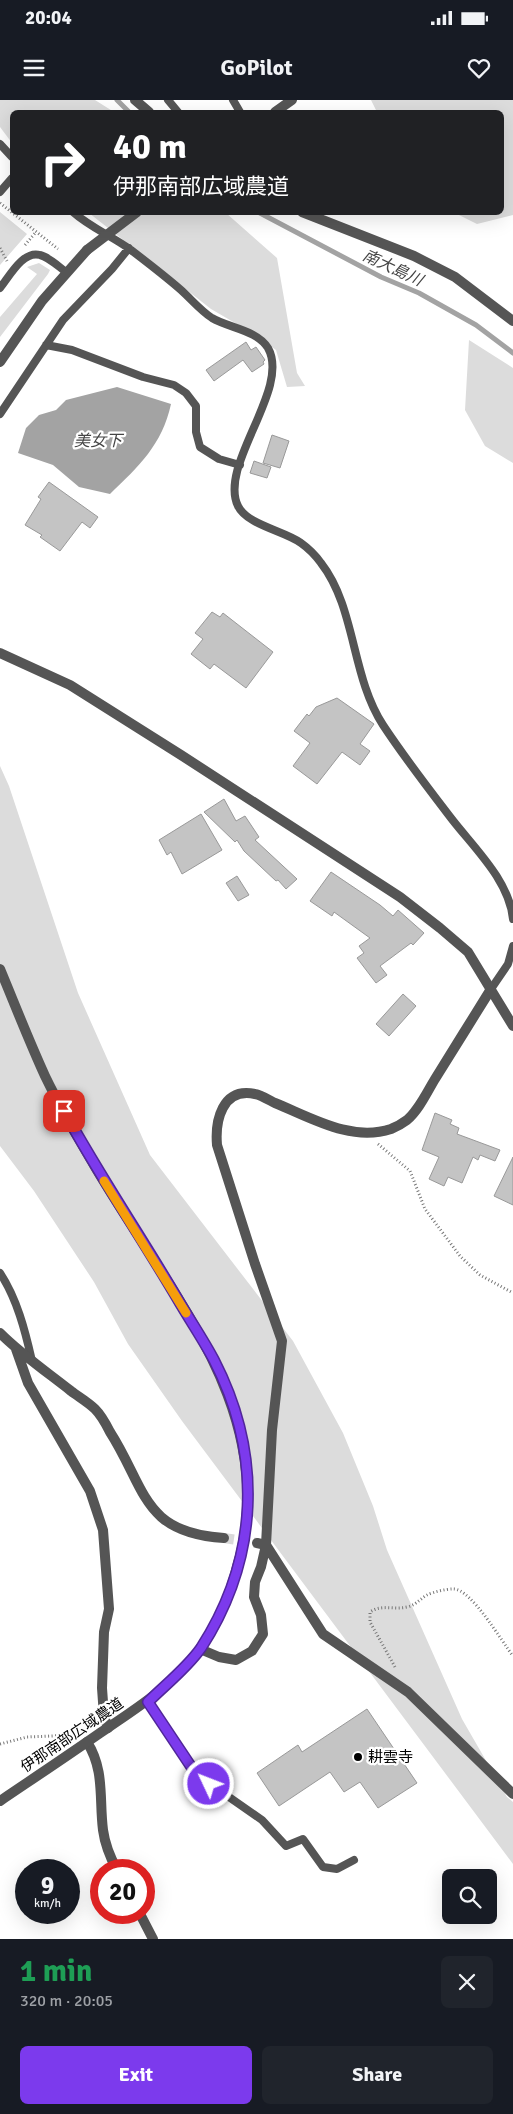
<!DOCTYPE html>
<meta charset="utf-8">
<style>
:root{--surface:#171b24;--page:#20242c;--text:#f1f3f6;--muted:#9ea1a6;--accent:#7c3aed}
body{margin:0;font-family:Signika,"Noto Sans JP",sans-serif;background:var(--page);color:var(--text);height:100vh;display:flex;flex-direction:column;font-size:19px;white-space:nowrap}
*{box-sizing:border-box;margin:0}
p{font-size:16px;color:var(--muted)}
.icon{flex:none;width:28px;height:28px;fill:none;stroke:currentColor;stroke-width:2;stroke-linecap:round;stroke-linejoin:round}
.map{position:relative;height:1839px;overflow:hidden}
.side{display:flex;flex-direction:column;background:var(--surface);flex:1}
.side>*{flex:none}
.guide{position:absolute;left:10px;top:10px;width:494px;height:105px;border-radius:8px;box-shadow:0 5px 20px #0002;background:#202124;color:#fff;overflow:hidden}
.tools{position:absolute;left:442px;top:1769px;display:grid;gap:10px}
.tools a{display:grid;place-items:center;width:55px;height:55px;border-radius:8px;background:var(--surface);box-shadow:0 5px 20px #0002;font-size:25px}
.speed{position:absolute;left:15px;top:1759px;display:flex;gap:10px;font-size:25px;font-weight:700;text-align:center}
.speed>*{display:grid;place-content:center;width:65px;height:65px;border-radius:50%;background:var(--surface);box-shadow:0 5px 20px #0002;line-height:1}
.speed small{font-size:12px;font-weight:400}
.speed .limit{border:8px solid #d22;background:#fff;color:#111}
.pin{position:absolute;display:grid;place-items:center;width:42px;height:42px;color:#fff;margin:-21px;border-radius:10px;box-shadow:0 2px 8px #0006}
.me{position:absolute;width:55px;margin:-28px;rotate:313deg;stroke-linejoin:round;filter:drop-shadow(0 0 4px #0008)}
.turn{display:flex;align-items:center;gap:18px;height:105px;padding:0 20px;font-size:22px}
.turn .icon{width:65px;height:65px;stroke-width:2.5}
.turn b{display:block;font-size:35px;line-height:42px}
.round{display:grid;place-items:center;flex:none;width:52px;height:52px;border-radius:8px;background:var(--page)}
.head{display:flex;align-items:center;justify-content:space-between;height:85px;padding:0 20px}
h1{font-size:30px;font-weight:700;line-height:38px;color:#1e9e55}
.primary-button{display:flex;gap:10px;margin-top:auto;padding:10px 20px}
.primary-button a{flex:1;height:58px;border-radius:8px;background:var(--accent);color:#fff;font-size:20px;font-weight:700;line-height:58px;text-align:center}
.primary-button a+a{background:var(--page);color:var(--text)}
.status{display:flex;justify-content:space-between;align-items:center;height:35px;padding:0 25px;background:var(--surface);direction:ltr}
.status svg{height:14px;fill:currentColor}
header{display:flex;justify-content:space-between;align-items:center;height:65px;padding:0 20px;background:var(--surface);font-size:22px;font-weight:700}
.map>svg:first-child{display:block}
.green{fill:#dcdcdc}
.water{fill:#a3a3a3}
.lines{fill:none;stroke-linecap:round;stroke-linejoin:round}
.stream{stroke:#a3a3a3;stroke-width:5}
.building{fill:#c4c4c4;stroke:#999}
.minor-tunnel{stroke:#d9d9d9;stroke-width:10;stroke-dasharray:10 5;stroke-linecap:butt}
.path{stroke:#777;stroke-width:3;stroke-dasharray:1 2.5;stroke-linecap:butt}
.service{stroke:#555;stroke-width:8}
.minor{stroke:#555;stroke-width:10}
.tertiary{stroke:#555;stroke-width:10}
.tertiary-bridge{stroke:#555;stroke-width:10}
.route-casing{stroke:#51269a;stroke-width:12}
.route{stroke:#7c3aed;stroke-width:9}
.slow{stroke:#f59e0b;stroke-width:9}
.poi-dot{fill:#000;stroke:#fff;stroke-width:2}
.labels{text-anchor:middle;stroke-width:4.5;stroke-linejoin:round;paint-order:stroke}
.street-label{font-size:15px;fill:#000;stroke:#fff}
.poi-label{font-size:15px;fill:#000;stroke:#fff;text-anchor:start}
.water-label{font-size:16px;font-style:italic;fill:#444;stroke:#fff}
</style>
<div class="status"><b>20:04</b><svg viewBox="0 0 49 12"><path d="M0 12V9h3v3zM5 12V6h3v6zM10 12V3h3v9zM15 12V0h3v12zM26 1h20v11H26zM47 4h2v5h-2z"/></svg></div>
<header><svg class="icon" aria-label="menu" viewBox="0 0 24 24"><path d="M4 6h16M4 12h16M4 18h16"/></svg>GoPilot<svg class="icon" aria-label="heart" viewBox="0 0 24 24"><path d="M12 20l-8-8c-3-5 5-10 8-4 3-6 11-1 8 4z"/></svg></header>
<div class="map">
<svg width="513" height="1839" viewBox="0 0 513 1839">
<rect width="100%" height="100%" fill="#fff"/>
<path class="green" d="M 0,0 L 95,0 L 114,12 L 12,12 L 12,43 L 0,27 Z
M 371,0 L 513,0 L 513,115 L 477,124 L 455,113 L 501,112 L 501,12 L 377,12 Z
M 0,112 L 27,134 L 0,165 Z
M 89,113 L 226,113 L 277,158 L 297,273 L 305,286 L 287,287 L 276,250 L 254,234 L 211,209 Z
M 39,163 L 50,170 L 48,174 L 0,237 L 0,217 L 37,174 L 27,167 Z
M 469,240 L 513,268 L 513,363 L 485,346 L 465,310 Z
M 0,666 L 9,686 L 78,893 L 150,1055 L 293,1241 L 343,1333 L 373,1406 L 387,1450 L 462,1619 L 507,1697 L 513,1702 L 513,1764 L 182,1321 L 128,1244 L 94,1182 L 34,1091 L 0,1046 Z"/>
<path class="water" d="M 117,287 L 171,304 C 162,345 139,366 110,394 L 79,387 L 53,365 L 18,353 L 26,328 L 39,315 L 56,310 L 66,300 Z"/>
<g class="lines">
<path class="stream" d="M 117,0 L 129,12
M 258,112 L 381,177 L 419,193 L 476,225 L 513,253"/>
</g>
<path class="building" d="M 246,242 L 251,250 L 256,247 L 265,260 L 263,262 L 264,264 L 252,272 L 243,260 L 214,281 L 206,270 Z
M 272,335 L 289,341 L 280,368 L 263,363 Z
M 254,361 L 271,367 L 267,378 L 250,373 Z
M 49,382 L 98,417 L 90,428 L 82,422 L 60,451 L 40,437 L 42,435 L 25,425 L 41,399 L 38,397 Z
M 212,512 L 220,517 L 223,513 L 273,552 L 246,588 L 214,564 L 210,569 L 191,554 L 203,539 L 195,533 Z
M 337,598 L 374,624 L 360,644 L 370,651 L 360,665 L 342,652 L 317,684 L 293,666 L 310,643 L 294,631 L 307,614 L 309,616 L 316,607 Z
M 224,699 L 236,721 L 245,716 L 259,737 L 255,740 L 297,779 L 286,789 L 278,780 L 276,781 L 244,751 L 237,740 L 235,742 L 204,712 Z
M 201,714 L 222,750 L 182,774 L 171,752 L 167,755 L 159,740 Z
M 331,772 L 380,805 L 393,816 L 398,810 L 424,833 L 413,845 L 411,843 L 380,866 L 387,875 L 376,883 L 357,858 L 364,853 L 359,846 L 370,838 L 334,812 L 332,816 L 310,801 Z
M 237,776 L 249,795 L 238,801 L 226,783 Z
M 403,894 L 416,906 L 389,936 L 376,924 Z
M 435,1013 L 452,1020 L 450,1024 L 459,1028 L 457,1034 L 500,1050 L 495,1061 L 480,1055 L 478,1060 L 473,1057 L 462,1083 L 448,1077 L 444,1086 L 429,1079 L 439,1057 L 422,1050 Z
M 513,1057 L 513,1105 L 494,1096 Z
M 367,1609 L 417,1683 L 378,1708 L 360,1682 L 344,1692 L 330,1672 L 279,1706 L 257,1673 L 298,1645 L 302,1652 Z"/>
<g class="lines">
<path class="minor-tunnel" d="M 224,1438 L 257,1443"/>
<path class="path" d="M 0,103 L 58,149
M 25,145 L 36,132
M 0,148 L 7,161
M 378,1044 L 410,1071 L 425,1109 L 460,1156 L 480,1175 L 513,1193
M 395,1567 L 370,1522 L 370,1512 C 382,1504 394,1510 407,1507 C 416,1505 420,1499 427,1495 C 433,1492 446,1489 453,1489 C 471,1488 502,1542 513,1556
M 0,1644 L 27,1637 L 76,1635"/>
<path class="service" d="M 168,0 L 178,12
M 233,0 L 240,12
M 0,44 L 12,57
M 0,92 L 12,78
M 73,112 C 91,128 112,136 131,150 C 148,163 165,176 181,190 C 191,199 201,211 212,218 C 229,228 257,230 268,248 C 291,289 218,365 238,406 C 247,425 285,431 301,443 C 308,448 316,456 321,463 C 356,508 351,576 383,625 C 404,657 428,688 451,718 C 474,748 509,780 513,819
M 0,188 C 9,177 23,150 40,155 C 49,157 59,167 66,172
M 46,245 L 72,250 L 143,277 L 174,285 L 186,293 L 196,306 L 196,332 L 200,347 L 219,359 L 240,365
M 0,314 L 63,220 L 112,169 L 129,148
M 491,889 L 508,864 L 513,846
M 0,1173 C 17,1199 25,1230 32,1261
M 148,1602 L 196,1674 L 262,1720 L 286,1746 L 303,1739 L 323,1767 L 337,1769 L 354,1760"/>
<path class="minor" d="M 0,1233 C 22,1255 47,1272 71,1291 C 79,1297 88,1302 95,1309 C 101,1315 106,1324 110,1332 C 146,1388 142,1433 224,1438
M 16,1249 L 28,1283 L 90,1391 L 103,1430 L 109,1509 L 104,1532 L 102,1588 L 104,1616 L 108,1628
M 257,1443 L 266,1445 L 323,1534 L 408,1592 L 513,1694
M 200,1549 L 219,1557 L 236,1560 L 252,1551 L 263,1534 L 261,1515 L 254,1497 L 255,1482 L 261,1467 L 266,1445 L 272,1330 L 282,1241 L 255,1164 L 217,1045 C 215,1021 222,987 255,994 C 261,995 269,1000 275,1003 C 312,1018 351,1042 391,1029 C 396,1027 403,1023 407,1020 C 419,1010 427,992 435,979 C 454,949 472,919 491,889
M 87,1642 C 105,1670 99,1699 103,1730 C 105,1745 110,1757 117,1770
M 139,1812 L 153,1839"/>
<path class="tertiary" d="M 135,0 L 149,12
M 275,12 L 292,0
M 302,112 L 414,156 L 455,177 L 513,221
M 0,262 L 42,201 L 87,150
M 0,553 L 70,585 L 181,655 L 400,797 L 440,828 L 468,852 L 513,926
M 0,869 C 15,905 29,941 45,976 C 59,1005 75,1033 91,1060 C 163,1186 284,1311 237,1467 C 230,1494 217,1526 200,1549 C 174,1585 136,1609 100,1633 C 67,1656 34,1678 0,1701"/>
<path class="tertiary-bridge" d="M 87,150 L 137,112"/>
</g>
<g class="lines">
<g class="route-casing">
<path id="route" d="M 64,1011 C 99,1075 140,1135 177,1198 C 189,1219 203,1239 214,1260 C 263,1355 259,1458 201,1548 C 187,1568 165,1585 148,1602 L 196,1674 L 209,1684"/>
</g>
<use href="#route" class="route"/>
<path class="slow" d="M 104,1081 L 186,1213"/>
</g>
<circle class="poi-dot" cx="358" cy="1657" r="5"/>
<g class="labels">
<g class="street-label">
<text transform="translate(72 1635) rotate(-34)" y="5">伊那南部広域農道</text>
</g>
<g class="poi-label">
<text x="368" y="1662">耕雲寺</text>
</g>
<g class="water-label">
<text transform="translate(393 167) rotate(25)" y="6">南大島川</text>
<text x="98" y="346">美女下</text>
</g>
</g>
</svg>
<div class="tools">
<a><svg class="icon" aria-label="search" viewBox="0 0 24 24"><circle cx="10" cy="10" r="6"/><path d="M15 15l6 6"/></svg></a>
</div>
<div class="speed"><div>9<small>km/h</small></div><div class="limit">20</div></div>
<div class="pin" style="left:64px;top:1011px;background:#d93025"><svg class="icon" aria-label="arrive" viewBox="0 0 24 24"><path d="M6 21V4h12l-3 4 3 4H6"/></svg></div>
<svg class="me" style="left:209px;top:1684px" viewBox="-20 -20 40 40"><circle r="17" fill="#7c3aed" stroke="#fff" stroke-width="3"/><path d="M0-11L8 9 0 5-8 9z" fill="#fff"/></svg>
<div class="guide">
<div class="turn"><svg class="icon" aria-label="right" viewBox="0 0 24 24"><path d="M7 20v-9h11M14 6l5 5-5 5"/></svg><div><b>40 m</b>伊那南部広域農道</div></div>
</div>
</div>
<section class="side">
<div class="head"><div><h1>1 min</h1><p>320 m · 20:05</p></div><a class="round"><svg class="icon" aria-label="close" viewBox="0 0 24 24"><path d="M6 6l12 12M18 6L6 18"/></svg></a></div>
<div class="primary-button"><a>Exit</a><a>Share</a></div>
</section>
